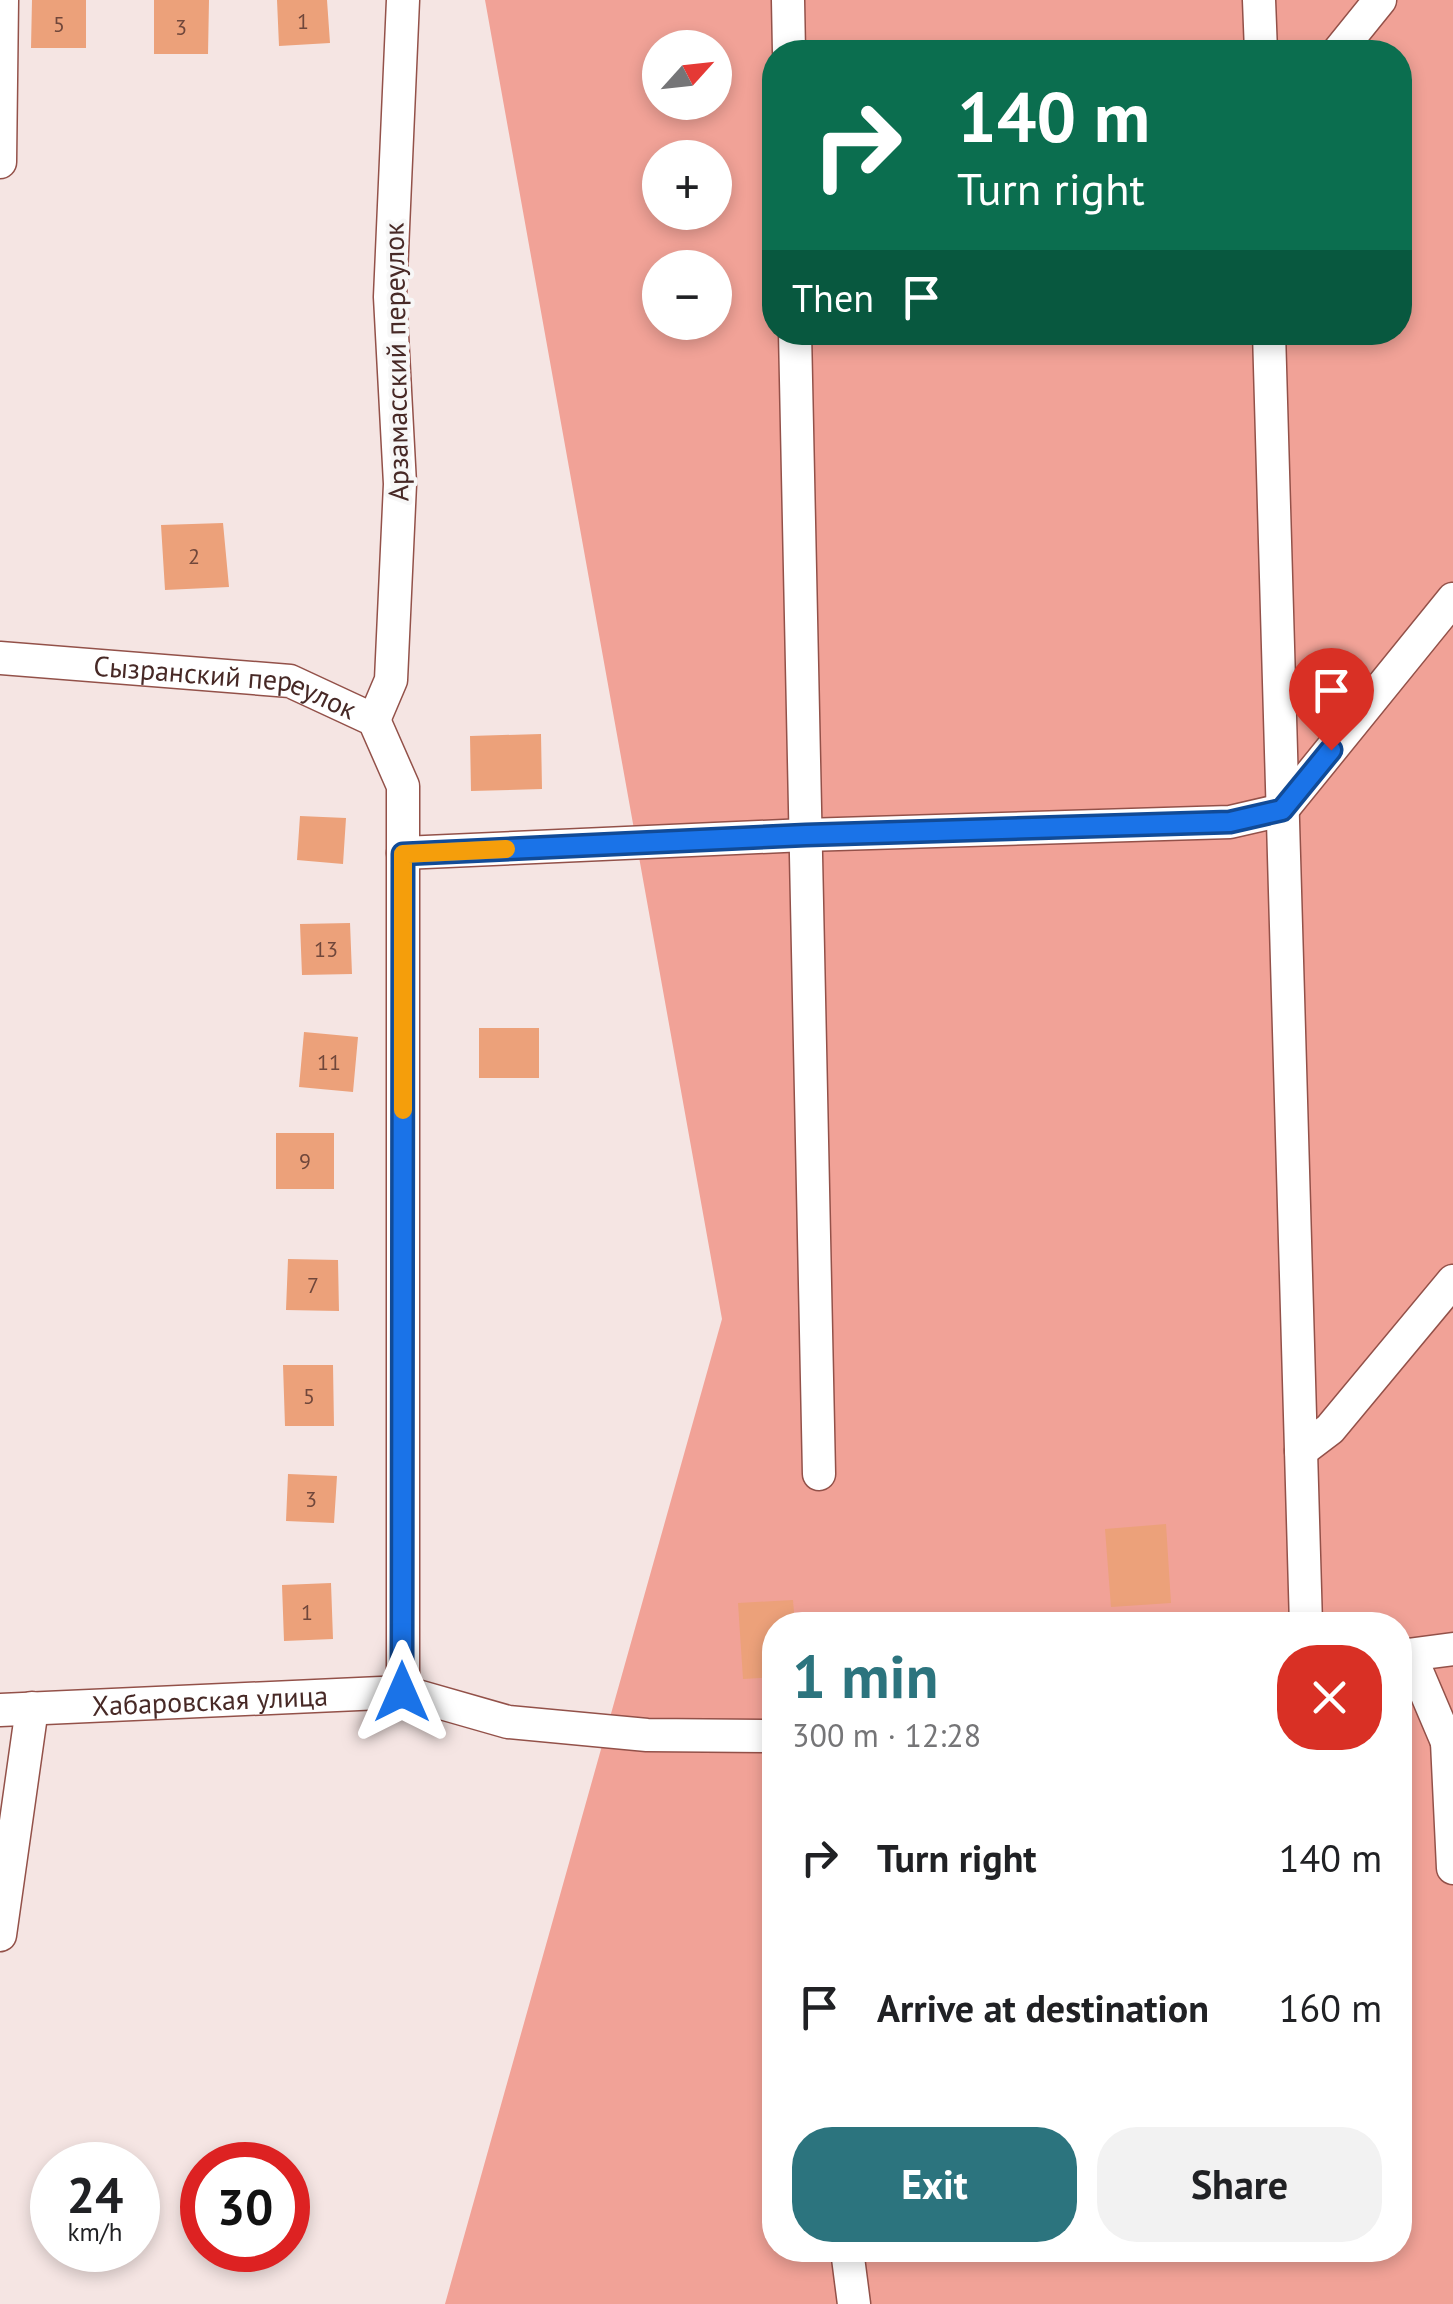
<!DOCTYPE html>
<meta charset="utf-8">
<style>
:root{--surface:#fff;--page:#f2f2f2;--text:#202124;--muted:#757577;--accent:#2c747e}
body{margin:0;font-family:"PT Sans",sans-serif;background:var(--page);color:var(--text);height:100vh;display:flex;flex-direction:column;font-size:38px;white-space:nowrap}
*{box-sizing:border-box;margin:0}
p{font-size:32px;color:var(--muted)}
.icon{flex:none;width:55px;height:55px;fill:none;stroke:currentColor;stroke-width:2;stroke-linecap:round;stroke-linejoin:round}
.map{position:relative;flex:1;overflow:hidden}
.panel{position:absolute;left:762px;top:1612px;width:650px;height:650px;display:flex;flex-direction:column;background:var(--surface);border-radius:40px;box-shadow:0 5px 15px #0003}
.panel>*{flex:none}
.top-card{position:absolute;left:762px;top:40px;width:650px;height:305px;border-radius:40px;box-shadow:0 5px 15px #0003;background:#0b6e4f;color:#fff;overflow:hidden}
.needle{width:65px;rotate:63deg}
.controls{position:absolute;left:642px;top:30px;display:grid;gap:20px}
.controls a{display:grid;place-items:center;width:90px;height:90px;border-radius:50%;background:var(--surface);box-shadow:0 5px 15px #0003;font-size:50px}
.speed{position:absolute;left:30px;top:2142px;display:flex;gap:20px;font-size:50px;font-weight:700;text-align:center}
.speed>*{display:grid;place-content:center;width:130px;height:130px;border-radius:50%;background:var(--surface);box-shadow:0 5px 15px #0003;line-height:1}
.speed small{font-size:25px;font-weight:400}
.speed .limit{border:15px solid #d22;background:#fff;color:#111}
.pin{position:absolute;display:grid;place-items:center;width:85px;height:85px;color:#fff;margin:-102px -42px;border-radius:50% 50% 50% 0;rotate:-45deg;box-shadow:0 0 10px #0007}
.pin .icon{rotate:45deg}
.me{position:absolute;width:110px;margin:-55px;rotate:0deg;stroke-linejoin:round;filter:drop-shadow(0 0 8px #0008)}
.turn{display:flex;align-items:center;gap:35px;height:210px;padding:0 30px;font-size:45px}
.turn .icon{width:130px;height:130px;stroke-width:2.5}
.turn b{display:block;font-size:70px;line-height:85px}
.then{display:flex;align-items:center;height:95px;padding:0 30px;background:#0003;gap:20px;font-size:38px}
.round{display:grid;place-items:center;flex:none;width:105px;height:105px;border-radius:40px;background:var(--page)}
.headline{display:flex;align-items:center;justify-content:space-between;height:170px;padding:0 30px}
h1{font-size:60px;font-weight:700;line-height:75px;color:var(--accent)}
.action{display:flex;gap:20px;margin-top:auto;padding:20px 30px}
.action a{flex:1;height:115px;border-radius:40px;background:var(--accent);color:#fff;font-size:40px;font-weight:700;line-height:115px;text-align:center}
.action a+a{background:var(--page);color:var(--text)}
ul{padding:0;list-style:none}
li{display:flex;align-items:center;gap:30px;height:150px;padding:0 30px}
li div{flex:1}
li b{display:block;font-size:38px}
li em{font-style:normal}
.map>svg:first-child{display:block}
.green{fill:#f1a297;fill-rule:evenodd}
.building{fill:#eca17a}
.lines{fill:none;stroke-linecap:round;stroke-linejoin:round}
.minor-casing{stroke:#935149;stroke-width:35}
.minor{stroke:#fff;stroke-width:32}
.route-casing{stroke:#114b97;stroke-width:25}
.route{stroke:#1a73e8;stroke-width:18}
.slow{stroke:#f59e0b;stroke-width:18}
.labels{text-anchor:middle;stroke-width:8;stroke-linejoin:round;paint-order:stroke}
.number-label{font-size:22px;fill:#70473b}
.street-label{font-size:28px;fill:#472926;stroke:#f7f7f7}
</style>
<div class="map">
<svg width="1453" height="2304" viewBox="0 0 1453 2304">
<rect width="100%" height="100%" fill="#f5e5e3"/>
<path class="green" d="M 485,0 L 1453,0 L 1453,2304 L 445,2304 L 722,1319 ZM 660,48 L 715,48 L 715,102 L 660,102 ZM 775,52 L 1400,52 L 1400,332 L 775,332 ZM 660,158 L 715,158 L 715,212 L 660,212 ZM 660,268 L 715,268 L 715,322 L 660,322 ZM 775,1625 L 1400,1625 L 1400,2250 L 775,2250 Z"/>
<path class="building" d="M 32,0 L 86,0 L 86,48 L 31,48 Z
M 154,0 L 209,0 L 208,54 L 154,54 Z
M 277,0 L 327,0 L 330,43 L 279,46 Z
M 223,523 L 229,587 L 165,590 L 161,525 Z
M 541,734 L 542,789 L 471,791 L 470,736 Z
M 300,816 L 346,818 L 343,864 L 297,860 Z
M 350,923 L 352,974 L 302,975 L 300,924 Z
M 479,1028 L 539,1028 L 539,1078 L 479,1078 Z
M 304,1032 L 358,1037 L 353,1092 L 299,1087 Z
M 276,1133 L 334,1133 L 334,1189 L 276,1189 Z
M 288,1259 L 338,1260 L 339,1311 L 286,1310 Z
M 283,1365 L 333,1365 L 334,1426 L 285,1426 Z
M 288,1474 L 337,1476 L 334,1523 L 286,1521 Z
M 1166,1524 L 1171,1603 L 1111,1607 L 1105,1529 Z
M 331,1583 L 333,1639 L 284,1641 L 282,1585 Z
M 793,1600 L 795,1625 L 775,1625 L 775,1677 L 743,1679 L 738,1603 Z"/>
<g class="lines">
<g class="minor-casing">
<g id="minor">
<path d="M 788,0 L 789,52"/>
<path d="M 1259,0 L 1261,52"/>
<path d="M 1338,52 L 1380,0"/>
<path d="M 0,162 L 2,0"/>
<path d="M 795,332 L 819,1474"/>
<path d="M 1269,332 L 1306,1625"/>
<path id="s1" d="M 0,658 L 290,681 L 374,720 L 403,786 L 403,1692"/>
<path d="M 374,720 L 391,680 L 400,484 L 390,297 L 403,0"/>
<path d="M 403,853 L 805,835 L 1230,822 L 1282,810 L 1453,599"/>
<path d="M 1301,1451 L 1330,1429 L 1453,1281"/>
<path d="M 1410,1655 L 1447,1742 L 1453,1741"/>
<path d="M 1400,1656 L 1453,1649"/>
<path id="s2" d="M 0,1710 L 403,1692 L 508,1722 L 647,1735 L 775,1736"/>
<path d="M 1447,1742 L 1453,1868"/>
<path d="M 0,1935 L 32,1708"/>
<path d="M 847,2250 L 854,2304"/>
</g>
</g>
<use href="#minor" class="minor"/>
</g>
<g class="lines">
<g class="route-casing">
<path id="route" d="M 402,1692 L 403,854 L 806,835 L 1230,822 L 1282,810 L 1331,750"/>
</g>
<use href="#route" class="route"/>
<path class="slow" d="M 403,1110 L 403,854 L 506,849"/>
</g>
<g class="labels">
<g class="number-label">
<text x="303" y="29">1</text>
<text x="59" y="32">5</text>
<text x="181" y="35">3</text>
<text x="194" y="564">2</text>
<text x="326" y="957">13</text>
<text x="329" y="1070">11</text>
<text x="305" y="1169">9</text>
<text x="313" y="1293">7</text>
<text x="309" y="1404">5</text>
<text x="311" y="1507">3</text>
<text x="307" y="1620">1</text>
</g>
<g class="street-label">
<text transform="translate(396 362) rotate(-91)" y="10">Арзамасский переулок</text>
<text dy="10" stroke="none"><textPath href="#s1" startOffset="228">Сызранский переулок</textPath></text>
<text dy="10" stroke="none"><textPath href="#s2" startOffset="210">Хабаровская улица</textPath></text>
</g>
</g>
</svg>
<div class="controls">
<a><svg class="needle" viewBox="-14 -14 28 28"><path d="M0-13l5 13h-10z" fill="#e53935"/><path d="M0 13l5-13h-10z" fill="#757577"/></svg></a>
<a>+</a>
<a>−</a>
</div>
<div class="speed"><div>24<small>km/h</small></div><div class="limit">30</div></div>
<div class="pin" style="left:1331px;top:750px;background:#d93025"><svg class="icon" aria-label="arrive" viewBox="0 0 24 24"><path d="M6 21V4h12l-3 4 3 4H6"/></svg></div>
<svg class="me" style="left:402px;top:1692px" viewBox="-20 -20 40 40"><path d="M0-17L14 15 0 8-14 15z" fill="#1a73e8" stroke="#fff" stroke-width="4"/></svg>
<div class="top-card">
<div class="turn"><svg class="icon" aria-label="right" viewBox="0 0 24 24"><path d="M7 20v-9h11M14 6l5 5-5 5"/></svg><div><b>140 m</b>Turn right</div></div>
<div class="then">Then<svg class="icon" aria-label="arrive" viewBox="0 0 24 24"><path d="M6 21V4h12l-3 4 3 4H6"/></svg></div>
</div>
<section class="panel">
<div class="headline"><div><h1>1 min</h1><p>300 m · 12:28</p></div><a class="round" style="background:#d93025;color:#fff"><svg class="icon" aria-label="close" viewBox="0 0 24 24"><path d="M6 6l12 12M18 6L6 18"/></svg></a></div>
<ul>
<li><svg class="icon" aria-label="right" viewBox="0 0 24 24"><path d="M7 20v-9h11M14 6l5 5-5 5"/></svg><div><b>Turn right</b></div><em>140 m</em></li>
<li><svg class="icon" aria-label="arrive" viewBox="0 0 24 24"><path d="M6 21V4h12l-3 4 3 4H6"/></svg><div><b>Arrive at destination</b></div><em>160 m</em></li>
</ul>
<div class="action"><a>Exit</a><a>Share</a></div>
</section>
</div>
